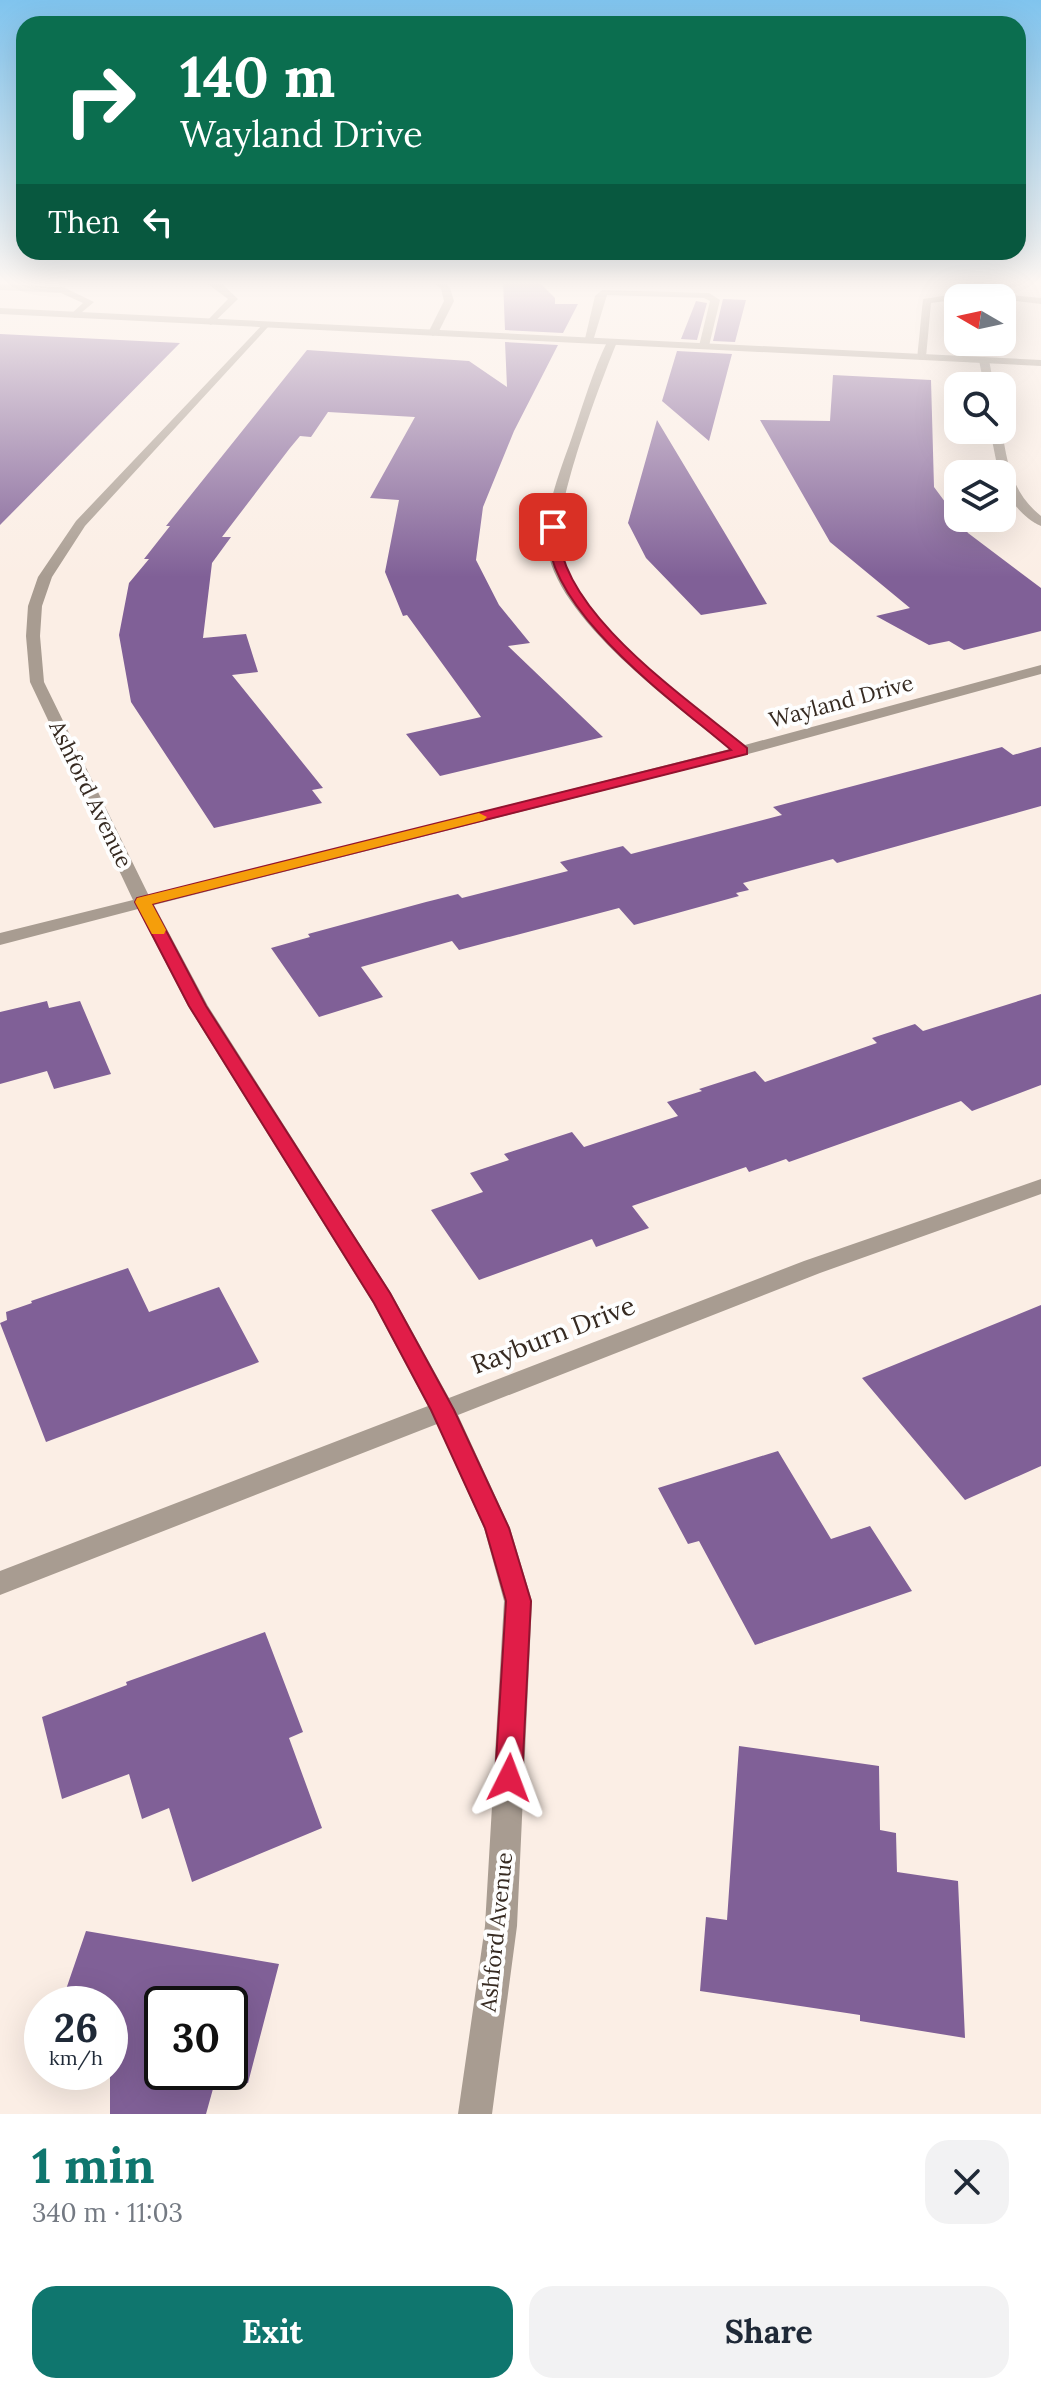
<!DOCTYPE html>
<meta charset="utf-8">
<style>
:root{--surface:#fff;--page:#f2f2f3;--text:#1f2937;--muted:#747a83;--accent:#0f766e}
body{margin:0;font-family:Lora,serif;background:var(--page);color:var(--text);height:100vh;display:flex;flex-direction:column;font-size:30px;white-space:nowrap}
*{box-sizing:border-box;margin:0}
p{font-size:26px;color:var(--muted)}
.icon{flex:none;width:44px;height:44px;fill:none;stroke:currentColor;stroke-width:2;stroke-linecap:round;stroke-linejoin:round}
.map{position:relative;height:2114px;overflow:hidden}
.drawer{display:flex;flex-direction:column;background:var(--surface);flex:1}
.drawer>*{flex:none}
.hud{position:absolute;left:16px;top:16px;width:1010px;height:244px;border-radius:24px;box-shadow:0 8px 32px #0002;background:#0b6e4f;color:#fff;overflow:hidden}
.needle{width:52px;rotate:279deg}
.tools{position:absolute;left:944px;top:284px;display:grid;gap:16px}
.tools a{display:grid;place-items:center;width:72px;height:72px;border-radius:16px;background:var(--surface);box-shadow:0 8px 32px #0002;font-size:40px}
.speed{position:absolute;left:24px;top:1986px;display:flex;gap:16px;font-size:40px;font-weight:700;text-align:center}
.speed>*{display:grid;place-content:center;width:104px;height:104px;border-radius:50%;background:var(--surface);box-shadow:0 8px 32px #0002;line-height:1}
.speed small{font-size:20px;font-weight:400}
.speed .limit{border:4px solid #111;border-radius:12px;background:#fff;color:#111}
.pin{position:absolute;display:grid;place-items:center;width:68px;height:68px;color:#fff;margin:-34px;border-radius:16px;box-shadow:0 4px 12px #0006}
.me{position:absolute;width:88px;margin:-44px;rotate:3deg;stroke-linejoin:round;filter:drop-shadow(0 0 6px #0008)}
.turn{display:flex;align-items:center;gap:28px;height:168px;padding:0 32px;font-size:36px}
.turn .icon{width:104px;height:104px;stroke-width:2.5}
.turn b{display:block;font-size:56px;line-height:68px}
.then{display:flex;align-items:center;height:76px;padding:0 32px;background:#0003;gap:16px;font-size:30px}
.round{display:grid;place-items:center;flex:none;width:84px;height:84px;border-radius:24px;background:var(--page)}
.headline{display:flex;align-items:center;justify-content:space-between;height:136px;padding:0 32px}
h1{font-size:48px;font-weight:700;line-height:60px;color:var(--accent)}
.button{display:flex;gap:16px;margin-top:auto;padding:16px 32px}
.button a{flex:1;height:92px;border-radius:24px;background:var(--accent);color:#fff;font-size:32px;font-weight:700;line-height:92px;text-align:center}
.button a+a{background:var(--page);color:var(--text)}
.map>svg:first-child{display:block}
.building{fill:#806097;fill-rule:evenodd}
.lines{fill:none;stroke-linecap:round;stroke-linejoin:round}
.service{fill:#a89c91;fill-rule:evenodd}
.minor{fill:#a89c91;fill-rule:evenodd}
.tertiary{fill:#a89c91;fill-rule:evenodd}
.route{fill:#e11d48;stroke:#92132f;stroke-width:2}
.slow{fill:#f59e0b}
.labels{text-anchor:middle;stroke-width:8;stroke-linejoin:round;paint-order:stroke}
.street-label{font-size:22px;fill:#362a21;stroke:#fefefe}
.near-street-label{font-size:26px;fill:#362a21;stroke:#fefefe}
</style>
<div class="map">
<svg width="1041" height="2114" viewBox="0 0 1041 2114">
<rect width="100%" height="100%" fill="#fbeee5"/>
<path class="building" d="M 503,281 L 538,281 L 555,298 L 555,304 L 578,304 L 563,333 L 505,330 Z
M 723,299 L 746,300 L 735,342 L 713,341 Z
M 696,301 L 707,303 L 697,340 L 681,339 Z
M 0,334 L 180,343 L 0,525 Z
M 505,342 L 558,345 L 514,431 L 483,507 L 476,560 L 499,605 L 530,643 L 508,646 L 603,737 L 440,776 L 406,734 L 481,717 L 407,615 L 403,616 L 385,572 L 399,500 L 370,498 L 415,417 L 328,412 L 311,437 L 300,436 L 290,448 L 222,537 L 231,537 L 212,563 L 203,638 L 246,634 L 258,672 L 232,675 L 323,788 L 312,790 L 322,803 L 214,828 L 131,702 L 119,635 L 129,583 L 149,559 L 144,559 L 170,526 L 166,526 L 307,350 L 469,361 L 507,387 Z
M 677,351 L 732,354 L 709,441 L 662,401 Z
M 833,375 L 931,380 L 934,487 L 968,533 L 1041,588 L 1041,631 L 964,650 L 949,641 L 929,645 L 876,616 L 910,608 L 830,542 L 760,420 L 830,421 Z
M 657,420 L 726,535 L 767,604 L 701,615 L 646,558 L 628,523 Z
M 1002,747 L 1013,755 L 1041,747 L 1041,806 L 837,863 L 833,859 L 743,883 L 749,890 L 736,893 L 739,896 L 634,925 L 619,908 L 459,950 L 452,941 L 361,967 L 383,997 L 319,1017 L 271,948 L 310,937 L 308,934 L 426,902 L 458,894 L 462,898 L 568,871 L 560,862 L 623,846 L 631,854 L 782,815 L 773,807 Z
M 1041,994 L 1041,1085 L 972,1111 L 961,1101 L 789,1162 L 786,1159 L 749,1172 L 746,1167 L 632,1206 L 649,1228 L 596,1247 L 592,1239 L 479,1280 L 431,1210 L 483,1192 L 470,1173 L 509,1160 L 504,1154 L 572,1132 L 584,1147 L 678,1116 L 667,1102 L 702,1091 L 699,1089 L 755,1071 L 765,1082 L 877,1043 L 872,1038 L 915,1024 L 923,1031 Z
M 47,1001 L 49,1008 L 80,1001 L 111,1074 L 54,1089 L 47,1071 L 0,1084 L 0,1012 Z
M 128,1268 L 149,1312 L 219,1287 L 259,1362 L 46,1442 L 0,1323 L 7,1320 L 6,1312 L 32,1303 L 31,1301 Z
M 1041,1305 L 1041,1466 L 965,1500 L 862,1378 Z
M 778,1451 L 831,1539 L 870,1526 L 912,1591 L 755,1645 L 699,1541 L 688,1544 L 658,1488 Z
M 265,1632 L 303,1732 L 289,1738 L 322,1828 L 192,1882 L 169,1808 L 142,1819 L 129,1774 L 62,1799 L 42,1717 L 127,1685 L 126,1682 Z
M 739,1746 L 879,1766 L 880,1830 L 896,1833 L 897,1872 L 958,1881 L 965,2038 L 860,2021 L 860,2015 L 700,1991 L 706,1917 L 727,1920 Z
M 86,1931 L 279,1964 L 248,2083 L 216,2078 L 206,2114 L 110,2114 L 110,2004 L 61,2004 ZM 162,2004 L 230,2004 L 230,2072 L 162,2072 Z"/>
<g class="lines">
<path class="service" d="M 204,281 L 222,284 L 238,299 L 211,325 L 206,322 L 228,299 Z
M 1016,281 L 1032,281 L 977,297 L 931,303 L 926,357 L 917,359 L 923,299 L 977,291 Z
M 0,284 L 63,287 L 94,302 L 75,318 L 70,315 L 83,303 L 61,293 L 0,290 Z
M 602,290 L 709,293 L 720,300 L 709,346 L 704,349 L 699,346 L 710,301 L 704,298 L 607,295 L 593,341 L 584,343 L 595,296 Z
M 993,293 L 1041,298 L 1041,304 L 990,298 Z"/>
<path class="minor" d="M 433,281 L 443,281 L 450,288 L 454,301 L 438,333 L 433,336 L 428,333 L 444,301 L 441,289 Z
M 265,322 L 268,327 L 85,526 L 52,577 L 42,606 L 40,636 L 44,682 L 149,896 L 730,749 C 677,706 552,616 547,544 C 544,509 561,469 572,437 C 583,405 593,370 608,340 L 617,342 C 601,381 552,510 560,547 C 575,625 686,699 745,745 L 1041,665 L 1041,674 L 748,754 L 154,905 L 208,1006 L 391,1293 L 449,1398 L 804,1261 L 1041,1179 L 1041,1194 L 820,1273 L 458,1415 L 510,1528 L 532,1601 L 517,1926 L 492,2114 L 458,2114 L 485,1926 L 504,1601 L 484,1528 L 437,1424 L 0,1595 L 0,1571 L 428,1406 L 373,1303 L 188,1006 L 138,909 L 0,945 L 0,933 L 133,900 L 30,682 L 26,636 L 28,606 L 38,577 L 76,521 Z
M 984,357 L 989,360 L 994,386 L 984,386 L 979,360 Z
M 990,430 L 1002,430 C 1007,464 1013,494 1041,516 L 1041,526 C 1025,519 1011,503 1004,487 C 1001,479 1003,475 998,470 Z"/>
<path class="tertiary" d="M 0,308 L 1041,360 L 1041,366 L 0,314 Z"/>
</g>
<linearGradient id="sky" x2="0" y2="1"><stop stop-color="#80c4ee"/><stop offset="0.49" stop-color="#fdf7f3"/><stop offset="1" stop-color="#fdf7f3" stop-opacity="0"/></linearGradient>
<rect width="1041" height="577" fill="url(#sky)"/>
<path class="route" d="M 553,524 L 559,527 C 554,609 689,700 747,748 L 747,754 L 152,904 L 206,1006 L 390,1293 L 454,1410 L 509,1528 L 531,1601 L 522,1778 L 518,1787 L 509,1791 L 499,1787 L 495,1778 L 506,1601 L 485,1528 L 431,1410 L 374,1303 L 189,1006 L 135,902 L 137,898 L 731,750 C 674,701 542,609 548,527 Z"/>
<path class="slow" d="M 479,813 L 487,817 L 484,820 L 152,904 L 166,930 L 164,934 L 152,934 L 135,902 L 137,898 Z"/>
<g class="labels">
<g class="street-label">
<text transform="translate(841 701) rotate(-15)" y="8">Wayland Drive</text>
<text transform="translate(91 794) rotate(64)" y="8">Ashford Avenue</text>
<text transform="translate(496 1932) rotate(-84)" y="8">Ashford Avenue</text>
</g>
<g class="near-street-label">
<text transform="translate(553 1335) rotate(-21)" y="9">Rayburn Drive</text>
</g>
</g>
</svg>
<div class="tools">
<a><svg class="needle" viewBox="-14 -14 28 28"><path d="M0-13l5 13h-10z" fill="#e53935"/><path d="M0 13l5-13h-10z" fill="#747a83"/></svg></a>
<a><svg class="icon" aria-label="search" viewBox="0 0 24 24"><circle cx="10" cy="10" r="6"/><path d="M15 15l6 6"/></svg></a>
<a><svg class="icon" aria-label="layers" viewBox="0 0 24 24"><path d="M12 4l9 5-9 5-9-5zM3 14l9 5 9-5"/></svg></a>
</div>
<div class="speed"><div>26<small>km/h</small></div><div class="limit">30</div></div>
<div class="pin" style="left:553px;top:527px;background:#d93025"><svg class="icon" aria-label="arrive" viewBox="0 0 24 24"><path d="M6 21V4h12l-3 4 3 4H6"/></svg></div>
<svg class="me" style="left:509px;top:1778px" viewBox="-20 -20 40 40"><path d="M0-17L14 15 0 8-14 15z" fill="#e11d48" stroke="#fff" stroke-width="4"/></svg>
<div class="hud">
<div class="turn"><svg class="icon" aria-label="right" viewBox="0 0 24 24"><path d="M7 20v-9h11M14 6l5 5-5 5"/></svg><div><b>140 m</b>Wayland Drive</div></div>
<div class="then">Then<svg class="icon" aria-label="left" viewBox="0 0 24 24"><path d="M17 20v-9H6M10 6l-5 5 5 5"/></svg></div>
</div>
</div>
<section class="drawer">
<div class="headline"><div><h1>1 min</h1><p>340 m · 11:03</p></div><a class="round"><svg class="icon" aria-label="close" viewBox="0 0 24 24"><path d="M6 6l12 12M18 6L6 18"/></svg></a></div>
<div class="button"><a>Exit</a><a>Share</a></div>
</section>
